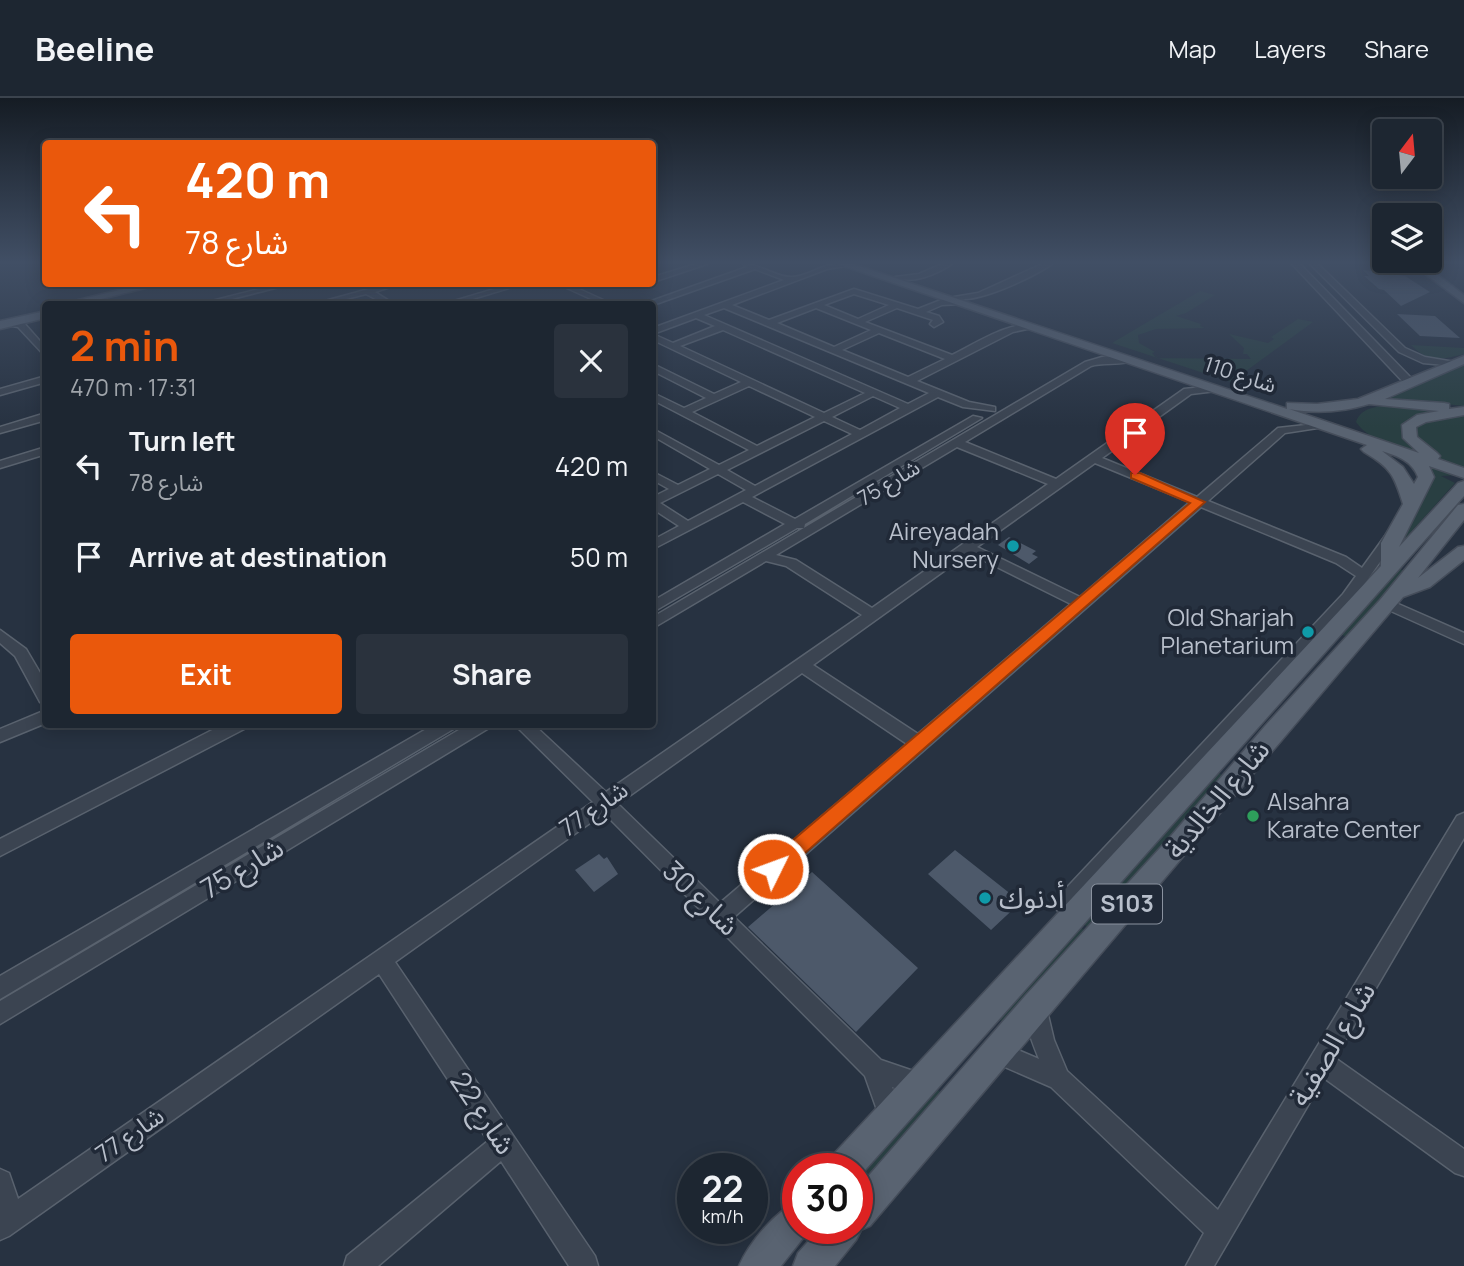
<!DOCTYPE html>
<meta charset="utf-8">
<style>
:root{--surface:#1d2631;--page:#2a323d;--text:#f1f3f6;--muted:#a0a5ab;--line:#3b434d;--accent:#ea580c}
body{margin:0;font-family:Manrope,"Noto Sans Arabic",sans-serif;background:var(--page);color:var(--text);height:100vh;display:flex;flex-direction:column;font-size:26px;white-space:nowrap}
*{box-sizing:border-box;margin:0}
p{font-size:23px;color:var(--muted)}
.icon{flex:none;width:38px;height:38px;fill:none;stroke:currentColor;stroke-width:2;stroke-linecap:round;stroke-linejoin:round}
.map{position:relative;flex:1;overflow:hidden}
.drawer{position:absolute;left:42px;top:203px;width:614px;height:427px;display:flex;flex-direction:column;background:var(--surface);border-radius:7px;box-shadow:0 4px 18px #0003,0 0 0 2px var(--line)}
.drawer>*{flex:none}
.guide{position:absolute;left:42px;top:42px;width:614px;height:147px;border-radius:7px;box-shadow:0 4px 18px #0003,0 0 0 2px var(--line);background:#ea580c;color:#fff;overflow:hidden}
.needle{width:46px;rotate:16deg}
.tools{position:absolute;left:1372px;top:21px;display:grid;gap:14px}
.tools a{display:grid;place-items:center;width:70px;height:70px;border-radius:7px;background:var(--surface);box-shadow:0 4px 18px #0003,0 0 0 2px var(--line);font-size:35px}
.speed{position:absolute;left:677px;top:1055px;display:flex;gap:14px;font-size:35px;font-weight:700;text-align:center}
.speed>*{display:grid;place-content:center;width:91px;height:91px;border-radius:50%;background:var(--surface);box-shadow:0 4px 18px #0003,0 0 0 2px var(--line);line-height:1}
.speed small{font-size:18px;font-weight:400}
.speed .limit{border:10px solid #d22;background:#fff;color:#111}
.pin{position:absolute;display:grid;place-items:center;width:60px;height:60px;color:#fff;margin:-72px -30px;border-radius:50% 50% 50% 0;rotate:-45deg;box-shadow:0 0 7px #0007}
.pin .icon{rotate:45deg}
.me{position:absolute;width:77px;margin:-38px;rotate:48deg;stroke-linejoin:round;filter:drop-shadow(0 0 5px #0008)}
.turn{display:flex;align-items:center;gap:24px;height:147px;padding:0 28px;font-size:32px}
.turn .icon{width:91px;height:91px;stroke-width:2.5}
.turn b{display:block;font-size:49px;line-height:60px}
.round{display:grid;place-items:center;flex:none;width:74px;height:74px;border-radius:7px;background:var(--page)}
.headline{display:flex;align-items:center;justify-content:space-between;height:119px;padding:0 28px}
h1{font-size:42px;font-weight:700;line-height:52px;color:var(--accent)}
.primary-button{display:flex;gap:14px;margin-top:auto;padding:14px 28px}
.primary-button a{flex:1;height:80px;border-radius:7px;background:var(--accent);color:#fff;font-size:28px;font-weight:700;line-height:80px;text-align:center}
.primary-button a+a{background:var(--page);color:var(--text)}
ul{padding:0;list-style:none}
li{display:flex;align-items:center;gap:21px;height:91px;padding:0 28px}
li div{flex:1}
li b{display:block;font-size:26px}
li em{font-style:normal}
header{display:flex;align-items:center;gap:42px;box-sizing:border-box;height:98px;padding:0 35px;background:var(--surface);border-bottom:2px solid var(--line)}
header strong{font-size:33px}
nav{display:flex;gap:38px;margin-inline-start:auto;font-size:24px}
.map>svg:first-child{display:block}
.green{fill:#293f42}
.building{fill:#4d596a}
.lines{fill:none;stroke-linecap:round;stroke-linejoin:round}
.minor-casing{stroke:#59626e;stroke-width:3}
.major-casing{stroke:#454d5a;stroke-width:3}
.minor{fill:#3b4451;fill-rule:evenodd}
.major{fill:#596371;fill-rule:evenodd}
.route{fill:#ea580c;stroke:#983908;stroke-width:2}
.culture-dot{fill:#0f9aa8;stroke:#202937;stroke-width:2.5}
.leisure-dot{fill:#2e9e5b;stroke:#202937;stroke-width:2.5}
.labels{text-anchor:middle;stroke-width:7;stroke-linejoin:round;paint-order:stroke}
.far-street-label{font-size:21px;fill:#b8bfcb;stroke:#202937}
.shield{fill:#202937;stroke:#8a929f;stroke-width:2}
.shield-label{font-size:23px;font-weight:bold;fill:#b8bfcb}
.poi-label{font-size:24px;fill:#b8bfcb;stroke:#202937;text-anchor:end}
.street-label{font-size:24px;fill:#b8bfcb;stroke:#202937}
.near-street-label{font-size:28px;fill:#b8bfcb;stroke:#202937}
.near-poi-label{font-size:28px;fill:#b8bfcb;stroke:#202937;text-anchor:start}
</style>
<header>
<strong>Beeline</strong>
<nav><a>Map</a><a>Layers</a><a>Share</a></nav>
</header>
<div class="map">
<svg width="1464" height="1168" viewBox="0 0 1464 1168">
<rect width="100%" height="100%" fill="#273241"/>
<path class="green" d="M 1200,193 L 1215,197 L 1186,215 L 1176,218 L 1201,226 L 1200,228 L 1205,230 L 1156,231 L 1138,237 L 1139,245 L 1155,254 L 1152,255 L 1156,260 L 1251,261 L 1247,256 L 1243,256 L 1244,250 L 1229,236 L 1268,245 L 1274,241 L 1271,239 L 1298,221 L 1313,224 L 1231,284 L 1112,245 Z
M 1411,247 L 1464,250 L 1464,256 C 1441,262 1429,265 1411,247 Z
M 1464,267 L 1464,308 L 1387,300 Z
M 1395,307 L 1444,313 L 1413,318 L 1401,328 L 1403,338 L 1427,359 C 1405,351 1370,345 1356,324 C 1361,308 1381,308 1395,307 Z
M 1464,318 L 1464,371 C 1445,364 1421,354 1415,333 C 1423,317 1448,319 1464,318 Z
M 1426,365 L 1460,377 L 1441,378 L 1455,385 L 1393,454 L 1433,379 Z
M 1398,470 L 1405,473 L 1347,539 L 1340,536 Z
M 1217,674 L 1225,679 L 1090,831 L 1082,825 Z
M 1079,828 L 1088,835 L 1006,927 L 997,919 Z
M 935,989 L 943,997 L 858,1095 L 858,1077 Z"/>
<path class="building" d="M 1363,172 L 1405,178 L 1430,194 L 1401,208 L 1384,192 L 1379,191 L 1364,178 L 1369,178 Z
M 1397,216 L 1435,218 L 1460,240 L 1420,238 Z
M 1009,439 L 1036,453 L 1032,456 L 1038,459 L 1029,466 L 998,447 Z
M 955,752 L 1021,804 L 991,832 L 928,776 Z
M 599,756 L 604,761 L 607,759 L 618,776 L 594,794 L 575,772 Z
M 812,774 L 918,870 L 856,934 L 748,829 Z"/>
<g class="lines">
<g class="minor-casing">
<path id="minor" d="M 696,166 L 707,166 L 653,184 L 653,179 Z
M 743,166 C 761,166 777,180 792,179 C 813,178 824,161 852,167 L 827,171 L 732,207 L 769,222 L 854,191 L 918,211 L 941,202 L 960,202 L 960,206 L 942,207 L 926,214 L 939,218 L 943,224 L 934,229 L 930,226 L 933,222 L 897,210 L 865,224 L 952,257 C 971,248 1017,218 1036,229 L 1013,234 L 917,283 L 969,304 L 995,309 L 995,313 L 963,309 L 938,299 L 752,399 L 795,421 L 973,318 L 982,320 L 805,426 L 804,430 L 797,430 L 653,514 L 653,503 L 785,426 L 743,404 L 653,451 L 653,442 L 679,428 L 653,411 L 653,399 L 669,391 L 653,382 L 653,374 L 678,387 L 710,371 L 653,338 L 653,331 L 719,367 L 749,352 L 653,302 L 653,295 L 684,310 L 706,300 L 653,273 L 653,266 L 714,296 L 741,284 L 653,242 L 653,236 L 673,245 L 715,228 L 696,220 L 653,236 L 653,230 L 784,182 L 755,171 L 653,207 L 643,206 L 747,169 ZM 854,196 L 889,207 L 858,221 L 824,207 ZM 724,210 L 929,295 L 908,306 L 704,217 ZM 816,210 L 871,232 L 834,249 L 777,225 ZM 723,232 L 865,295 L 824,315 L 680,248 ZM 879,235 L 945,261 L 908,279 L 842,252 ZM 749,288 L 815,319 L 757,348 L 692,314 ZM 873,298 L 900,310 L 860,332 L 832,319 ZM 824,323 L 852,336 L 755,388 L 727,372 ZM 718,376 L 746,392 L 688,423 L 660,405 Z
M 942,166 L 952,166 C 937,176 912,187 895,179 L 919,176 Z
M 1042,166 L 1052,166 C 1035,178 972,209 954,199 L 978,195 Z
M 1292,166 L 1300,166 L 1414,283 L 1414,287 L 1406,287 Z
M 1310,166 L 1318,166 L 1405,250 L 1425,259 L 1455,264 L 1455,268 L 1423,265 L 1399,254 Z
M 279,186 L 291,186 L 212,206 L 200,206 Z
M 387,186 L 399,186 L 375,194 L 394,206 L 385,206 L 366,196 L 326,206 L 314,206 Z
M 511,186 L 522,186 L 456,206 L 444,206 Z
M 558,186 L 568,186 L 612,206 L 602,206 Z
M 9,222 L 24,225 L 46,250 L 46,259 L 18,229 L 6,227 L 5,225 Z
M 1102,259 L 1130,259 L 1135,262 C 1123,268 1105,264 1091,268 L 965,344 L 1056,381 L 1184,291 L 1212,288 L 1216,289 L 1216,293 L 1191,296 L 1102,360 L 1197,399 L 1278,330 L 1324,325 L 1324,329 L 1285,335 L 1208,403 L 1346,459 L 1362,470 L 1388,434 L 1393,433 L 1399,437 L 1353,502 L 1071,812 L 1064,815 L 1057,812 L 1054,806 L 1057,800 L 1343,496 L 1356,478 L 1336,465 L 1201,409 L 734,819 L 881,962 L 928,978 L 932,986 L 928,994 L 920,998 L 892,989 L 903,1017 L 900,1026 L 891,1029 L 882,1026 L 865,978 L 604,715 L 395,864 L 595,1158 L 598,1168 L 569,1168 L 501,1063 L 378,1168 L 344,1168 L 347,1158 L 488,1043 L 379,876 L 9,1138 L 0,1142 L 0,1071 L 9,1075 L 18,1101 L 593,704 L 514,626 L 533,626 L 606,694 L 862,517 L 786,468 L 766,463 L 653,530 L 653,519 L 1085,264 ZM 957,349 L 1048,386 L 872,510 L 796,462 L 776,457 ZM 1095,365 L 1190,404 L 1080,499 L 977,449 ZM 969,455 L 1071,506 L 918,636 L 813,567 ZM 802,575 L 907,646 L 720,805 L 618,706 Z
M 46,278 L 46,284 L 0,297 L 0,291 Z
M 46,315 L 46,322 L 0,335 L 0,329 Z
M 46,349 L 46,356 L 0,370 L 0,363 Z
M 1387,501 L 1464,535 L 1464,546 L 1382,509 L 1380,506 L 1382,503 Z
M 0,532 L 26,551 L 46,585 L 46,606 L 40,604 L 15,558 L 0,545 Z
M 46,612 L 46,625 L 0,644 L 0,631 Z
M 224,626 L 248,626 L 246,630 L 0,758 L 0,741 Z
M 435,626 L 457,626 L 455,630 L 0,901 L 0,878 Z
M 469,626 L 491,626 L 489,630 L 0,926 L 0,903 Z
M 1464,715 L 1464,740 L 1335,960 L 1464,1051 L 1464,1078 L 1455,1075 L 1324,980 L 1214,1168 L 1186,1168 L 1204,1135 L 1051,989 L 989,962 L 986,954 L 989,946 L 997,943 L 1039,961 C 1032,944 1021,918 1028,900 L 1036,897 L 1044,900 L 1054,942 L 1067,973 L 1218,1112 L 1457,718 Z"/>
</g>
<g class="major-casing">
<path id="major" d="M 838,166 L 853,166 L 1287,311 L 1287,305 L 1317,306 L 1358,301 L 1464,258 L 1464,266 L 1385,301 L 1444,305 L 1449,306 L 1449,311 L 1464,309 L 1464,317 L 1426,324 L 1416,329 L 1417,339 L 1437,355 L 1440,358 L 1438,361 L 1464,370 L 1464,380 L 1429,368 L 1434,379 L 1399,449 L 1458,385 L 1464,383 L 1464,398 L 858,1080 L 858,1071 L 826,1071 L 831,1059 L 1381,468 L 1381,445 L 1403,406 C 1394,377 1391,370 1364,354 L 1361,351 L 1367,347 ZM 1369,306 L 1439,313 L 1417,317 L 1402,327 L 1403,340 L 1419,355 L 1289,311 C 1316,316 1343,314 1369,306 ZM 1382,353 C 1398,358 1412,363 1418,379 L 1414,386 L 1403,369 Z
M 1412,166 L 1423,166 L 1464,197 L 1464,205 Z
M 144,186 L 161,186 L 81,206 L 62,206 Z
M 46,213 L 46,220 L 0,231 L 0,223 Z
M 1464,406 L 1464,422 L 1418,480 L 1458,449 L 1464,448 L 1464,462 L 1430,489 L 1403,499 L 870,1128 L 861,1132 L 856,1142 L 835,1168 L 793,1168 L 798,1155 L 820,1130 L 858,1130 L 858,1090 L 1026,897 L 1171,738 L 1265,628 L 1380,502 L 1458,407 Z
M 798,1104 L 798,1130 L 811,1130 L 781,1168 L 739,1168 C 749,1145 775,1113 798,1104 Z"/>
</g>
<use href="#minor" class="minor"/>
<use href="#major" class="major"/>
</g>
<linearGradient id="sky" x2="0" y2="1"><stop stop-color="#151c24"/><stop offset="0.5" stop-color="#414f65"/><stop offset="1" stop-color="#414f65" stop-opacity="0"/></linearGradient>
<rect width="1464" height="329" fill="url(#sky)"/>
<path class="route" d="M 1131,375 L 1140,375 L 1205,404 L 780,777 L 773,780 L 766,777 L 763,771 L 766,765 L 1190,405 L 1131,380 Z"/>
<g class="culture-dot">
<circle cx="1013" cy="448" r="7"/>
<circle cx="1308" cy="534" r="7"/>
<circle cx="985" cy="800" r="7"/>
</g>
<circle class="leisure-dot" cx="1253" cy="718" r="7"/>
<g class="labels">
<g class="far-street-label">
<text transform="translate(1240 277) rotate(18)" y="7">شارع 110</text>
<text transform="translate(889 385) rotate(-31)" y="7">شارع 75</text>
</g>
<rect class="shield" x="1092" y="786.5" width="70" height="39" rx="5"/>
<g class="shield-label">
<text x="1127" y="814">S103</text>
</g>
<g class="poi-label">
<text x="999" y="442">Aireyadah<tspan x="999" dy="28">Nursery</tspan></text>
<text x="1294" y="528">Old Sharjah<tspan x="1294" dy="28">Planetarium</tspan></text>
<text x="1267" y="712" text-anchor="start">Alsahra<tspan x="1267" dy="28">Karate Center</tspan></text>
</g>
<g class="street-label">
<text transform="translate(594 711) rotate(-35)" y="8">شارع 77</text>
<text transform="translate(130 1037) rotate(-35)" y="8">شارع 77</text>
</g>
<g class="near-street-label">
<text transform="translate(1217 701) rotate(-50)" y="10">شارع الخالدية</text>
<text transform="translate(242 770) rotate(-31)" y="10">شارع 75</text>
<text transform="translate(701 800) rotate(44)" y="10">شارع 30</text>
<text transform="translate(1332 946) rotate(-59)" y="10">شارع الصفية</text>
<text transform="translate(483 1015) rotate(56)" y="10">شارع 22</text>
</g>
<g class="near-poi-label">
<text x="999" y="810">أدنوك</text>
</g>
</g>
</svg>
<div class="tools">
<a><svg class="needle" viewBox="-14 -14 28 28"><path d="M0-13l5 13h-10z" fill="#e53935"/><path d="M0 13l5-13h-10z" fill="#a0a5ab"/></svg></a>
<a><svg class="icon" aria-label="layers" viewBox="0 0 24 24"><path d="M12 4l9 5-9 5-9-5zM3 14l9 5 9-5"/></svg></a>
</div>
<div class="speed"><div>22<small>km/h</small></div><div class="limit">30</div></div>
<div class="pin" style="left:1135px;top:377px;background:#d93025"><svg class="icon" aria-label="arrive" viewBox="0 0 24 24"><path d="M6 21V4h12l-3 4 3 4H6"/></svg></div>
<svg class="me" style="left:773px;top:771px" viewBox="-20 -20 40 40"><circle r="17" fill="#ea580c" stroke="#fff" stroke-width="3"/><path d="M0-11L8 9 0 5-8 9z" fill="#fff"/></svg>
<div class="guide">
<div class="turn"><svg class="icon" aria-label="left" viewBox="0 0 24 24"><path d="M17 20v-9H6M10 6l-5 5 5 5"/></svg><div><b>420 m</b>شارع 78</div></div>
</div>
<section class="drawer">
<div class="headline"><div><h1>2 min</h1><p>470 m · 17:31</p></div><a class="round"><svg class="icon" aria-label="close" viewBox="0 0 24 24"><path d="M6 6l12 12M18 6L6 18"/></svg></a></div>
<ul>
<li><svg class="icon" aria-label="left" viewBox="0 0 24 24"><path d="M17 20v-9H6M10 6l-5 5 5 5"/></svg><div><b>Turn left</b><p>شارع 78</p></div><em>420 m</em></li>
<li><svg class="icon" aria-label="arrive" viewBox="0 0 24 24"><path d="M6 21V4h12l-3 4 3 4H6"/></svg><div><b>Arrive at destination</b></div><em>50 m</em></li>
</ul>
<div class="primary-button"><a>Exit</a><a>Share</a></div>
</section>
</div>
